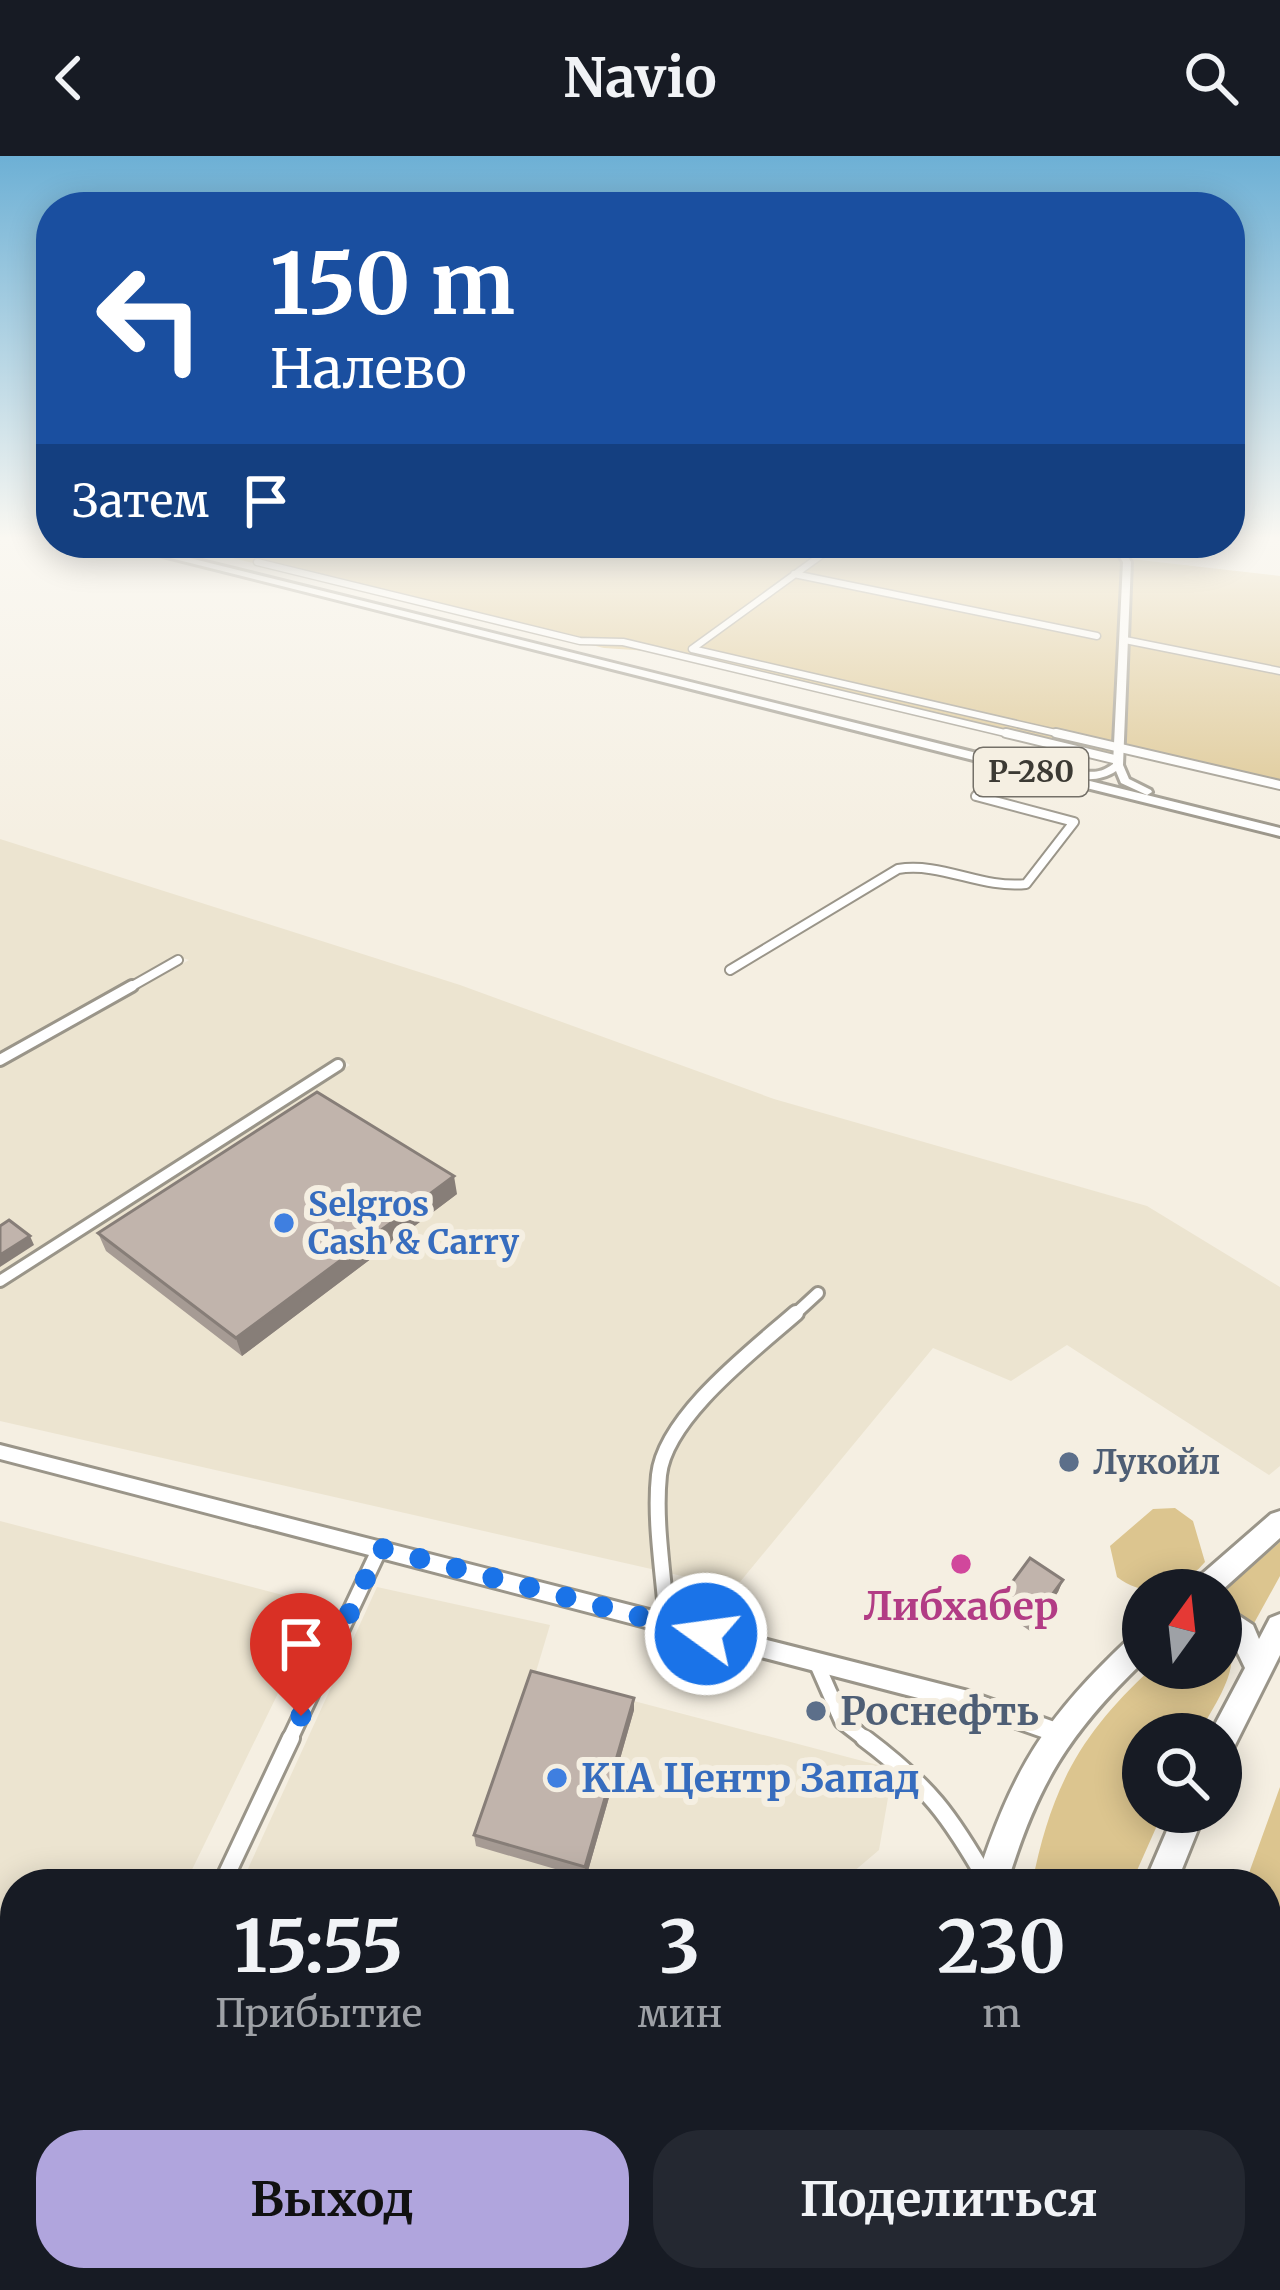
<!DOCTYPE html>
<html lang="ru">
<meta charset="utf-8">
<style>
:root{--surface:#171b24;--page:#242831;--text:#f1f3f6;--muted:#9ea1a6;--accent:#b0a5dd}
body{margin:0;font-family:Merriweather,serif;background:var(--page);color:var(--text);height:100vh;display:flex;flex-direction:column;font-size:45px;white-space:nowrap}
*{box-sizing:border-box;margin:0}
p{font-size:39px;color:var(--muted)}
.icon{flex:none;width:66px;height:66px;fill:none;stroke:currentColor;stroke-width:2;stroke-linecap:round;stroke-linejoin:round}
.map{position:relative;flex:1;overflow:hidden}
.drawer{position:absolute;left:0px;top:1713px;width:1281px;height:423px;display:flex;flex-direction:column;background:var(--surface);border-radius:48px 48px 0 0;box-shadow:0 6px 30px #0003}
.drawer>*{flex:none}
.top-card{position:absolute;left:36px;top:36px;width:1209px;height:366px;border-radius:48px;box-shadow:0 6px 30px #0003;background:#1a4fa0;color:#fff;overflow:hidden}
.needle{width:78px;rotate:15deg}
.tools{position:absolute;left:1122px;top:1413px;display:grid;gap:24px}
.tools a{display:grid;place-items:center;width:120px;height:120px;border-radius:50%;background:var(--surface);box-shadow:0 6px 30px #0003;font-size:60px}
.pin{position:absolute;display:grid;place-items:center;width:102px;height:102px;color:#fff;margin:-123px -51px;border-radius:50% 50% 50% 0;rotate:-45deg;box-shadow:0 0 12px #0007}
.pin .icon{rotate:45deg}
.me{position:absolute;width:132px;margin:-66px;rotate:284deg;stroke-linejoin:round;filter:drop-shadow(0 0 9px #0008)}
.turn{display:flex;align-items:center;gap:42px;height:252px;padding:0 36px;font-size:54px}
.turn .icon{width:156px;height:156px;stroke-width:2.5}
.turn b{display:block;font-size:84px;line-height:102px}
.then{display:flex;align-items:center;height:114px;padding:0 36px;background:#0003;gap:24px;font-size:45px}
.eta{display:flex;justify-content:space-evenly;align-items:center;height:204px;text-align:center}
.eta b{font-size:72px;font-weight:700;line-height:84px}
.primary-button{display:flex;gap:24px;margin-top:auto;padding:24px 36px}
.primary-button a{flex:1;height:138px;border-radius:48px;background:var(--accent);color:#111;font-size:48px;font-weight:700;line-height:138px;text-align:center}
.primary-button a+a{background:var(--page);color:var(--text)}
header{display:flex;justify-content:space-between;align-items:center;height:156px;padding:0 36px;background:var(--surface);font-size:54px;font-weight:700}
.map>svg:first-child{display:block}
.built{fill:#ece4d0}
.green{fill:#dcc58f}
.lines{fill:none;stroke-linecap:round;stroke-linejoin:round}
.street-far4-casing{stroke:#9a9589;stroke-width:9}
.street-far3-casing{stroke:#9a9589;stroke-width:12}
.street-far2-casing{stroke:#9a9589;stroke-width:16}
.street-far1-casing{stroke:#9a9589;stroke-width:20}
.street-casing{stroke:#9a9589;stroke-width:22}
.secondary-casing{stroke:#9a9589;stroke-width:6}
.highway-casing{stroke:#9a9589;stroke-width:6}
.street-far4{stroke:#fff;stroke-width:6}
.street-far3{stroke:#fff;stroke-width:8}
.street-far2{stroke:#fff;stroke-width:10}
.street-far1{stroke:#fff;stroke-width:14}
.street{stroke:#fff;stroke-width:16}
.secondary{fill:#fff;fill-rule:evenodd}
.highway{fill:#fff;fill-rule:evenodd}
.wall{fill:#a69b94}
.shaded-wall{fill:#877e78}
.building{fill:#c1b4ac;stroke:#877e78;stroke-width:3}
.route{stroke:#1a73e8;stroke-width:21;stroke-dasharray:0 37.8}
.shop-dot{fill:#3f7fe0;stroke:#f5efe2;stroke-width:4.5}
.service-dot{fill:#5c6f8a;stroke:#f5efe2;stroke-width:4.5}
.hotel-dot{fill:#d1479c;stroke:#f5efe2;stroke-width:4.5}
.labels{text-anchor:middle;stroke-width:12;stroke-linejoin:round;paint-order:stroke}
.shield{fill:#f5efe2;stroke:#747068;stroke-width:3}
.shield-label{font-size:30px;font-weight:bold;fill:#3c3a34}
.shop-label{font-size:33px;font-weight:bold;fill:#366cbe;stroke:#f5efe2;text-anchor:start}
.service-label{font-size:33px;font-weight:bold;fill:#4e5e75;stroke:#f5efe2;text-anchor:start}
.near-hotel-label{font-size:39px;font-weight:bold;fill:#b23c85;stroke:#f5efe2}
.near-service-label{font-size:39px;font-weight:bold;fill:#4e5e75;stroke:#f5efe2;text-anchor:start}
.near-shop-label{font-size:39px;font-weight:bold;fill:#366cbe;stroke:#f5efe2;text-anchor:start}
</style>
<header><svg class="icon" aria-label="back" viewBox="0 0 24 24"><path d="M15 5l-7 7 7 7"/></svg>Navio<svg class="icon" aria-label="search" viewBox="0 0 24 24"><circle cx="10" cy="10" r="6"/><path d="M15 15l6 6"/></svg></header>
<div class="map">
<svg width="1280" height="2134" viewBox="0 0 1280 2134">
<rect width="100%" height="100%" fill="#f5efe2"/>
<path class="built" d="M 0,683 L 460,829 L 774,943 L 1147,1050 L 1280,1131 L 1280,1310 L 1269,1319 L 1067,1189 L 1011,1225 L 933,1192 L 735,1432 L 0,1265 L 0,1130 L 350,909 L 342,904 L 0,1121 L 0,911 L 189,804 L 176,800 L 0,899 Z
M 0,1365 L 321,1449 L 185,1728 L 15,1728 L 15,2075 L 0,2106 Z
M 377,1431 L 550,1469 L 535,1519 L 893,1613 L 879,1694 L 839,1728 L 241,1728 Z
M 62,2121 L 383,2121 L 368,2134 L 56,2134 Z"/>
<path class="green" d="M 170,387 L 1061,387 L 1112,393 L 1122,401 L 1113,604 L 649,495 L 604,492 Z
M 1131,403 L 1280,420 L 1280,630 L 1124,594 Z
M 1175,1352 L 1193,1365 L 1205,1406 C 1179,1436 1148,1444 1117,1421 L 1110,1390 L 1153,1353 Z
M 1280,1386 L 1280,1420 L 1253,1469 L 1221,1446 L 1221,1438 Z
M 1221,1479 C 1250,1503 1212,1551 1199,1578 L 1143,1578 L 1143,1656 L 1163,1656 L 1131,1728 L 1032,1728 C 1051,1632 1080,1578 1152,1512 L 1221,1512 Z
M 1280,1631 L 1280,1794 L 1266,1785 L 1266,1728 L 1245,1728 Z
M 1280,1932 L 1280,2134 L 1094,2134 L 1096,2121 L 1266,2121 L 1266,1971 Z
M 483,2121 L 877,2121 L 875,2134 L 488,2134 Z"/>
<g class="lines">
<g class="street-far4-casing">
<path id="street-far4" d="M 222,387 L 229,389
M 257,406 L 580,485 L 623,486 L 1018,580
M 794,418 L 1097,480
M 1125,484 L 1280,515
M 692,493 L 1069,580
M 692,493 L 838,387"/>
</g>
<g class="street-far3-casing">
<path id="street-far3" d="M 1006,577 L 1118,604
M 1056,577 L 1280,629
M 730,814 L 898,713 C 942,706 981,733 1026,728 L 1074,666 L 976,640 L 981,635
M 127,833 L 178,804"/>
</g>
<g class="street-far2-casing">
<path id="street-far2" d="M 0,904 L 132,830
M 0,1125 L 338,909
M 793,1160 L 818,1137"/>
</g>
<g class="street-far1-casing">
<path id="street-far1" d="M 667,1468 C 664,1420 654,1366 659,1319 C 665,1261 755,1193 796,1157
M 817,1508 L 842,1565 L 868,1585
M 289,1585 L 380,1392"/>
</g>
<g class="street-casing">
<path id="street" d="M 864,1582 C 929,1631 949,1658 989,1728
M 222,1728 L 291,1582
M 1266,2030 L 1280,2040
M 451,2121 L 461,2134
M 739,2121 L 750,2134
M 1055,2121 L 1070,2134
M 30,2134 L 36,2121
M 409,2134 L 425,2121"/>
</g>
<g class="secondary-casing">
<path id="secondary" d="M 1111,387 L 1119,387 L 1131,406 L 1123,609 L 1129,623 L 1151,634 L 1152,636 L 1147,639 L 1121,627 L 1116,615 C 1103,624 1084,626 1071,619 C 1086,610 1093,623 1113,608 L 1123,406 Z
M 0,1289 L 968,1535 L 1063,1569 L 1066,1576 L 1063,1583 L 1056,1586 L 968,1555 L 0,1303 Z"/>
</g>
<g class="highway-casing">
<path id="highway" d="M 111,387 L 129,387 L 1280,672 L 1280,680 L 1030,618 L 1030,624 L 1010,626 L 986,638 L 976,638 L 976,632 L 1002,619 L 1025,617 Z
M 1280,1355 L 1280,1382 L 1221,1435 L 1190,1434 L 1194,1425 L 1271,1358 Z
M 1221,1448 L 1253,1469 L 1259,1483 L 1270,1462 L 1280,1458 L 1280,1499 L 1231,1597 L 1221,1601 L 1221,1578 L 1210,1578 L 1245,1512 L 1233,1487 L 1221,1477 Z
M 1143,1475 L 1143,1506 C 1068,1578 1037,1629 1007,1728 L 975,1728 C 1013,1612 1044,1562 1133,1479 Z
M 1175,1656 L 1205,1656 L 1176,1728 L 1144,1728 Z
M 922,2121 L 960,2121 L 959,2134 L 921,2134 Z
M 1029,2121 L 1067,2121 L 1065,2134 L 1027,2134 Z"/>
</g>
<use href="#street-far4" class="street-far4"/>
<use href="#street-far3" class="street-far3"/>
<use href="#street-far2" class="street-far2"/>
<use href="#street-far1" class="street-far1"/>
<use href="#street" class="street"/>
<use href="#secondary" class="secondary"/>
<use href="#highway" class="highway"/>
</g>
<path class="wall" d="M 457,1038 L 242,1200 L 106,1095 L 98,1077 Z
M 1063,1424 L 1058,1436 L 1030,1475 L 997,1452 L 1002,1440 Z
M 634,1542 L 634,1554 L 586,1722 L 476,1690 L 474,1679 Z"/>
<path class="shaded-wall" d="M 454,1020 L 457,1038 L 242,1200 L 236,1182 Z
M 30,1080 L 34,1089 L 0,1111 L 0,1099 Z
M 1063,1424 L 1058,1436 L 1030,1475 L 1035,1462 Z
M 634,1542 L 634,1554 L 586,1722 L 585,1711 Z"/>
<path class="building" d="M 317,936 L 454,1020 L 236,1182 L 98,1077 Z
M 9,1064 L 30,1080 L 0,1099 L 0,1070 Z
M 1030,1402 L 1063,1424 L 1035,1462 L 1002,1440 Z
M 531,1515 L 634,1542 L 585,1711 L 474,1679 Z"/>
<linearGradient id="sky" x2="0" y2="1"><stop stop-color="#6db0d5"/><stop offset="0.56" stop-color="#faf8f2"/><stop offset="1" stop-color="#faf8f2" stop-opacity="0"/></linearGradient>
<rect width="1280" height="683" fill="url(#sky)"/>
<g class="lines">
<path class="route" d="M 301,1560 L 380,1392 L 706,1478"/>
</g>
<g class="shop-dot">
<circle cx="284" cy="1067" r="12"/>
<circle cx="557" cy="1622" r="12"/>
</g>
<g class="service-dot">
<circle cx="1069" cy="1306" r="12"/>
<circle cx="816" cy="1555" r="12"/>
</g>
<circle class="hotel-dot" cx="961" cy="1408" r="12"/>
<g class="labels">
<rect class="shield" x="974" y="592" width="114" height="48" rx="9"/>
<g class="shield-label">
<text x="1031" y="626">Р-280</text>
</g>
<g class="shop-label">
<text x="308" y="1060">Selgros<tspan x="308" dy="38">Cash &amp; Carry</tspan></text>
</g>
<g class="service-label">
<text x="1093" y="1318">Лукойл</text>
</g>
<g class="near-hotel-label">
<text x="961" y="1464">Либхабер</text>
</g>
<g class="near-service-label">
<text x="840" y="1569">Роснефть</text>
</g>
<g class="near-shop-label">
<text x="581" y="1636">KIA Центр Запад</text>
</g>
</g>
</svg>
<div class="tools">
<a><svg class="needle" viewBox="-14 -14 28 28"><path d="M0-13l5 13h-10z" fill="#e53935"/><path d="M0 13l5-13h-10z" fill="#9ea1a6"/></svg></a>
<a><svg class="icon" aria-label="search" viewBox="0 0 24 24"><circle cx="10" cy="10" r="6"/><path d="M15 15l6 6"/></svg></a>
</div>
<div class="pin" style="left:301px;top:1560px;background:#d93025"><svg class="icon" aria-label="arrive" viewBox="0 0 24 24"><path d="M6 21V4h12l-3 4 3 4H6"/></svg></div>
<svg class="me" style="left:706px;top:1478px" viewBox="-20 -20 40 40"><circle r="17" fill="#1a73e8" stroke="#fff" stroke-width="3"/><path d="M0-11L8 9 0 5-8 9z" fill="#fff"/></svg>
<div class="top-card">
<div class="turn"><svg class="icon" aria-label="left" viewBox="0 0 24 24"><path d="M17 20v-9H6M10 6l-5 5 5 5"/></svg><div><b>150 m</b>Налево</div></div>
<div class="then">Затем<svg class="icon" aria-label="arrive" viewBox="0 0 24 24"><path d="M6 21V4h12l-3 4 3 4H6"/></svg></div>
</div>
<section class="drawer">
<div class="eta">
<div><b>15:55</b><p>Прибытие</p></div>
<div><b>3</b><p>мин</p></div>
<div><b>230</b><p>m</p></div>
</div>
<div class="primary-button"><a>Выход</a><a>Поделиться</a></div>
</section>
</div>
